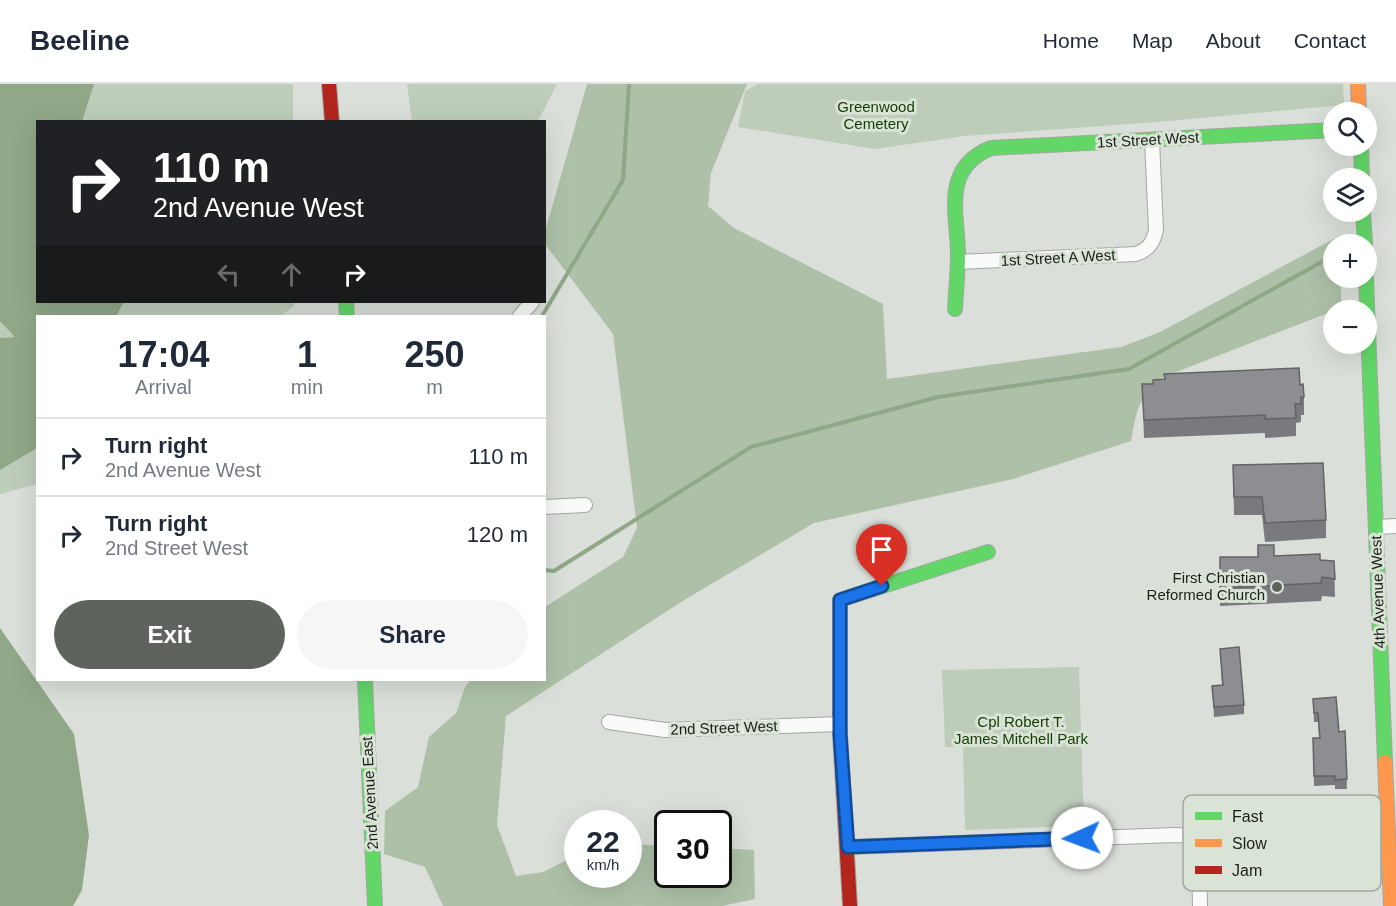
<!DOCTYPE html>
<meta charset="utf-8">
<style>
:root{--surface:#fff;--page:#f6f6f7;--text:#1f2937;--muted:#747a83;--line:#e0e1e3;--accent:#5e635e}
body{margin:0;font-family:Arial,sans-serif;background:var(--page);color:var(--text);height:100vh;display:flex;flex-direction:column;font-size:22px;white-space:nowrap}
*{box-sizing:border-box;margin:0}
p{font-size:20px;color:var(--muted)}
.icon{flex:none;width:33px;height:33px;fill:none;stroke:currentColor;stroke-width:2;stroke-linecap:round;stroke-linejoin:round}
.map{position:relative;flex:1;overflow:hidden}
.details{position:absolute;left:36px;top:231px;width:510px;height:366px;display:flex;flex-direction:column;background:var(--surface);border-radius:0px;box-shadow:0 6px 24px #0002}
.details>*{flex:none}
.guide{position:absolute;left:36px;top:36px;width:510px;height:183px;border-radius:0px;box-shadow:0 6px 24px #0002;background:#202124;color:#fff;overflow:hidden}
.buttons{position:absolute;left:1323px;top:18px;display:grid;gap:12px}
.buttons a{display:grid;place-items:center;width:54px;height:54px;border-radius:50%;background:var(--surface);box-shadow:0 6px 24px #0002;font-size:30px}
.speed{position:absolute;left:564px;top:726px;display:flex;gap:12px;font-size:30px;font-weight:700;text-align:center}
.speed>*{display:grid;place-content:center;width:78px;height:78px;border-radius:50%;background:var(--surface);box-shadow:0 6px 24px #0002;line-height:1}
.speed small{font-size:15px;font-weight:400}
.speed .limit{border:3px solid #111;border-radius:9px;background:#fff;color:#111}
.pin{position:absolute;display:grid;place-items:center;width:51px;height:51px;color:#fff;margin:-62px -26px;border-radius:50% 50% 50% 0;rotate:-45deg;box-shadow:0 0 6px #0007}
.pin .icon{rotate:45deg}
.me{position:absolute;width:66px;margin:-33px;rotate:268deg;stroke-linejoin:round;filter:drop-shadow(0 0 4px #0008)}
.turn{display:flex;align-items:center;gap:21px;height:126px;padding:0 18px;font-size:27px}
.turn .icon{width:78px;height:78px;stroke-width:2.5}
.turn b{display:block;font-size:42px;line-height:51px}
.lanes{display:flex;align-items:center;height:57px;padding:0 18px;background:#0003;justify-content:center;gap:30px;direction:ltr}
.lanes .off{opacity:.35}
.eta{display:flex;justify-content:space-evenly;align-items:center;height:102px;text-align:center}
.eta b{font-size:36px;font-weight:600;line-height:42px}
.button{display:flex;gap:12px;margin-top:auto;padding:12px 18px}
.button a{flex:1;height:69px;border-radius:36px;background:var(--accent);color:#fff;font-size:24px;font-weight:600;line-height:69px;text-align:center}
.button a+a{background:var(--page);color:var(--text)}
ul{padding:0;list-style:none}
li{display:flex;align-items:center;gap:18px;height:78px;padding:0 18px;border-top:2px solid var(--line)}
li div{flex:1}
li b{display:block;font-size:22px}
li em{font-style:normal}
header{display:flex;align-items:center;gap:36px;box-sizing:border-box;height:84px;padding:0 30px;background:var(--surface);border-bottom:2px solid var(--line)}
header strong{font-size:28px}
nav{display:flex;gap:33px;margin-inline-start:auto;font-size:21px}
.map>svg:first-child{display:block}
.green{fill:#beccba}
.forest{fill:#aec1a8}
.water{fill:#90a788}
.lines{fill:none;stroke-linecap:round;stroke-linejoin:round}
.stream{stroke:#90a788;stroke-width:4}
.street-casing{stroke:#a3a7a2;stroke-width:16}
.fast-casing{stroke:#a3a7a2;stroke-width:16}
.slow-casing{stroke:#a3a7a2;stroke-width:16}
.jam-casing{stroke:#a3a7a2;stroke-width:16}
.street{stroke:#f9faf9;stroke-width:14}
.fast{stroke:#63d668;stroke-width:14}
.slow{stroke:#ff974d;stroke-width:14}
.jam{stroke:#b3261e;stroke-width:14}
.wall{fill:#7a7a7e}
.building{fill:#8e8e92;stroke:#636366;stroke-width:1.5}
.route-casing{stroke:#114b97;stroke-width:15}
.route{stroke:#1a73e8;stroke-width:10}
.poi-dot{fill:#5e635e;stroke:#d9e3d6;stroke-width:2}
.labels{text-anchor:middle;stroke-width:6;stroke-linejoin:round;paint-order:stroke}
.park-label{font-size:15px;fill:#153c00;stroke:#d9e3d6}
.street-label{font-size:15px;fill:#1c1f1b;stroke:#d9e3d6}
.poi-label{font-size:15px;fill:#1c1f1b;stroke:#d9e3d6;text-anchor:end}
.key{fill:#d9e3d6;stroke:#a0a89e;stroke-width:1.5}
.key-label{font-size:16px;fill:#1c1f1b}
</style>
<header>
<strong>Beeline</strong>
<nav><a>Home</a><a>Map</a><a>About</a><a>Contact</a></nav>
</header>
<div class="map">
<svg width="1396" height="822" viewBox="0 0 1396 822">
<rect width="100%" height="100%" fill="#dae0d9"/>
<path class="green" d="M 0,0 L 293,0 L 293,37 L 38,38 L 38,218 L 294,218 L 294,222 L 281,232 L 38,232 L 37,400 L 0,410 Z
M 407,0 L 557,0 L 538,37 L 412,38 Z
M 758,0 L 1343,0 L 1344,21 L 1158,38 L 965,52 L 875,65 L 738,43 L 745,7 Z
M 1079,583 L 1084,742 L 965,746 L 963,663 L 945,663 L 942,586 Z"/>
<path class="forest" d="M 587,0 L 747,0 L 711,89 L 708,122 L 734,144 L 883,220 L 887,295 L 1121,263 L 1160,248 L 1341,151 L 1341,160 L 1334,160 L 1334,194 L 1341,194 L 1341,224 L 1161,294 C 1137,315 1137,327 1131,357 L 1013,395 L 814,439 L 681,518 L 506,632 L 497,741 L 516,792 L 543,788 L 577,771 L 578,790 L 628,790 L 629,760 L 667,762 L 668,790 L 718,790 L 719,764 L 754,766 L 755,815 L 722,822 L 443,822 L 425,783 L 384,770 L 385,727 L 418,703 L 429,653 L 456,629 L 465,603 L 470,596 L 544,596 L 545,523 L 623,473 L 637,444 L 613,250 L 545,160 L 545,148 Z"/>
<path class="water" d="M 0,0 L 94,0 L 82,37 L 38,38 L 38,218 L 124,218 L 116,232 L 38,232 L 37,364 L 0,386 L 0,254 L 15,253 L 0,237 Z
M 0,544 L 74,650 L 89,751 L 82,806 L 73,822 L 0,822 Z"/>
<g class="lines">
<path class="stream" d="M 542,232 L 623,96 L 629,0
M 544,486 L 554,487 L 751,363 L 938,313 L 1129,285 L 1334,171"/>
<g class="street-casing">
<path id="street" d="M 958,178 L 1136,170 C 1149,165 1153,159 1156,146 L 1152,56
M 520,232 L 532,218
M 544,423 L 585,421
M 1376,443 L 1396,442
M 609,638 L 665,646 L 840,640
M 848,763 L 1175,751 L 1196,752 L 1199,773 L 1200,822"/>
</g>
<g class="fast-casing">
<path id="fast" d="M 1361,62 L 1362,94
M 1363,128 L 1365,160
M 1366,194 L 1385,678
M 346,218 L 347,232
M 955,225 C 956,206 958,188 958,169 C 957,127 942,84 991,64 L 1334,46
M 840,547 L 840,516 L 988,468
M 365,596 L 375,822"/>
</g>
<g class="slow-casing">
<path id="slow" d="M 1358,0 L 1359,28
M 1385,678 L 1391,822"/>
</g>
<g class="jam-casing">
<path id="jam" d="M 329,0 L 332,38
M 840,547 L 840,650 L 850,822"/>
</g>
<use href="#street" class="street"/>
<use href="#fast" class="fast"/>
<use href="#slow" class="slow"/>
<use href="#jam" class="jam"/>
</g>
<path class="wall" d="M 1142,300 L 1300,301 L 1304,313 L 1304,331 L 1301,331 L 1301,338 L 1296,339 L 1296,352 L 1265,354 L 1265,349 L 1144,354 Z
M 1233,381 L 1326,436 L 1326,454 L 1265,458 L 1262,431 L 1234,431 Z
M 1258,461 L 1274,472 L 1334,477 L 1335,513 L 1322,512 L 1321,517 L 1220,522 L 1220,473 L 1258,473 Z
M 1220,565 L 1244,621 L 1244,630 L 1214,633 L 1212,602 L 1222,601 Z
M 1313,615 L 1339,648 L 1345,647 L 1347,705 L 1335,705 L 1335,701 L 1314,702 L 1313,654 L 1319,654 L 1318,638 L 1314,638 Z"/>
<path class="building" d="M 1299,284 L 1300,301 L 1303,300 L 1304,313 L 1301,313 L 1301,320 L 1295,320 L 1296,334 L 1265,335 L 1265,331 L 1144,336 L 1142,300 L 1153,300 L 1153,296 L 1165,295 L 1164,290 Z
M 1323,379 L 1326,436 L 1265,439 L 1262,413 L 1234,413 L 1233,381 Z
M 1258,461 L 1274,461 L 1274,472 L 1320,470 L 1320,476 L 1334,477 L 1335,495 L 1322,493 L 1321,499 L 1220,504 L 1220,473 L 1258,473 Z
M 1239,563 L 1244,621 L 1214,623 L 1212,602 L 1223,601 L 1220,565 Z
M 1336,613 L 1339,648 L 1345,647 L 1347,695 L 1335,696 L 1335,692 L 1314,692 L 1313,654 L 1320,654 L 1318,629 L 1314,629 L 1313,615 Z"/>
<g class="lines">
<g class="route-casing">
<path id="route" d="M 882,502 L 840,516 L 840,650 L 848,763 L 1082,754"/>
</g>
<use href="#route" class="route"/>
</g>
<circle class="poi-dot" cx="1277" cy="503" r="6"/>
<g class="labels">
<g class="park-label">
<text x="876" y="28">Greenwood<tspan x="876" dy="17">Cemetery</tspan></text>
<text x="1021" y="643">Cpl Robert T.<tspan x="1021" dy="17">James Mitchell Park</tspan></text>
</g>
<g class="street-label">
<text transform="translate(1148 56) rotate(-3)" y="5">1st Street West</text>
<text transform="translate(1058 174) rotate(-3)" y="5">1st Street A West</text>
<text transform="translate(1378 508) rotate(-92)" y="5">4th Avenue West</text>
<text transform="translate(724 644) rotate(-2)" y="5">2nd Street West</text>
<text transform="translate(370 709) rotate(-93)" y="5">2nd Avenue East</text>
</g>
<g class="poi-label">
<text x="1265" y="499">First Christian<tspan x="1265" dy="17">Reformed Church</tspan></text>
</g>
</g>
<rect x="1183" y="711" width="198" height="96" rx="9" class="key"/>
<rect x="1195" y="728" width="27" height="8" fill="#63d668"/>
<rect x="1195" y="755" width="27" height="8" fill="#ff974d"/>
<rect x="1195" y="782" width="27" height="8" fill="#b3261e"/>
<g class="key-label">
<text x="1232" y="738">Fast</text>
<text x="1232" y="765">Slow</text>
<text x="1232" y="792">Jam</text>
</g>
</svg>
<div class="buttons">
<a><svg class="icon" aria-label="search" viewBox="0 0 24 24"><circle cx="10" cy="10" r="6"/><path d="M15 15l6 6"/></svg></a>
<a><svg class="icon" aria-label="layers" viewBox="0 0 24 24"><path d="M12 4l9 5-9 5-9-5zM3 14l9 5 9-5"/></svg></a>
<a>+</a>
<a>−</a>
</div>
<div class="speed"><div>22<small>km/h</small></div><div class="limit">30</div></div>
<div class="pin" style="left:882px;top:502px;background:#d93025"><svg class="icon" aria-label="arrive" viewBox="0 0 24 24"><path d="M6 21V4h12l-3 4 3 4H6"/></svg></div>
<svg class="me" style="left:1082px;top:754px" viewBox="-20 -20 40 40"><circle r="19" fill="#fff"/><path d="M0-13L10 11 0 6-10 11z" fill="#1a73e8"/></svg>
<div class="guide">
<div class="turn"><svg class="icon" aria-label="right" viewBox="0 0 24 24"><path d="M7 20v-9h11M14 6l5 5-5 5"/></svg><div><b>110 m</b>2nd Avenue West</div></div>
<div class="lanes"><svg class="icon off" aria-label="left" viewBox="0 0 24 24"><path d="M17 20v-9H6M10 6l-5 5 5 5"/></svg><svg class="icon off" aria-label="ahead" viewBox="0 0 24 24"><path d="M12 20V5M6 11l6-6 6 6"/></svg><svg class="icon" aria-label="right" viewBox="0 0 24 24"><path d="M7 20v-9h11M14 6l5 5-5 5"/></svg></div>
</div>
<section class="details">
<div class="eta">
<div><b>17:04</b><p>Arrival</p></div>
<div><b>1</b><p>min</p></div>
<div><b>250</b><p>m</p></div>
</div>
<ul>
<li><svg class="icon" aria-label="right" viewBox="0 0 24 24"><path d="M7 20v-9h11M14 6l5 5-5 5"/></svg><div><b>Turn right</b><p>2nd Avenue West</p></div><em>110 m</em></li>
<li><svg class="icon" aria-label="right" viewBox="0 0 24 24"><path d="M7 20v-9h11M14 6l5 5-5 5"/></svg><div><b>Turn right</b><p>2nd Street West</p></div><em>120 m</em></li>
</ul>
<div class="button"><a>Exit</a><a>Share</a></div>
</section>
</div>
